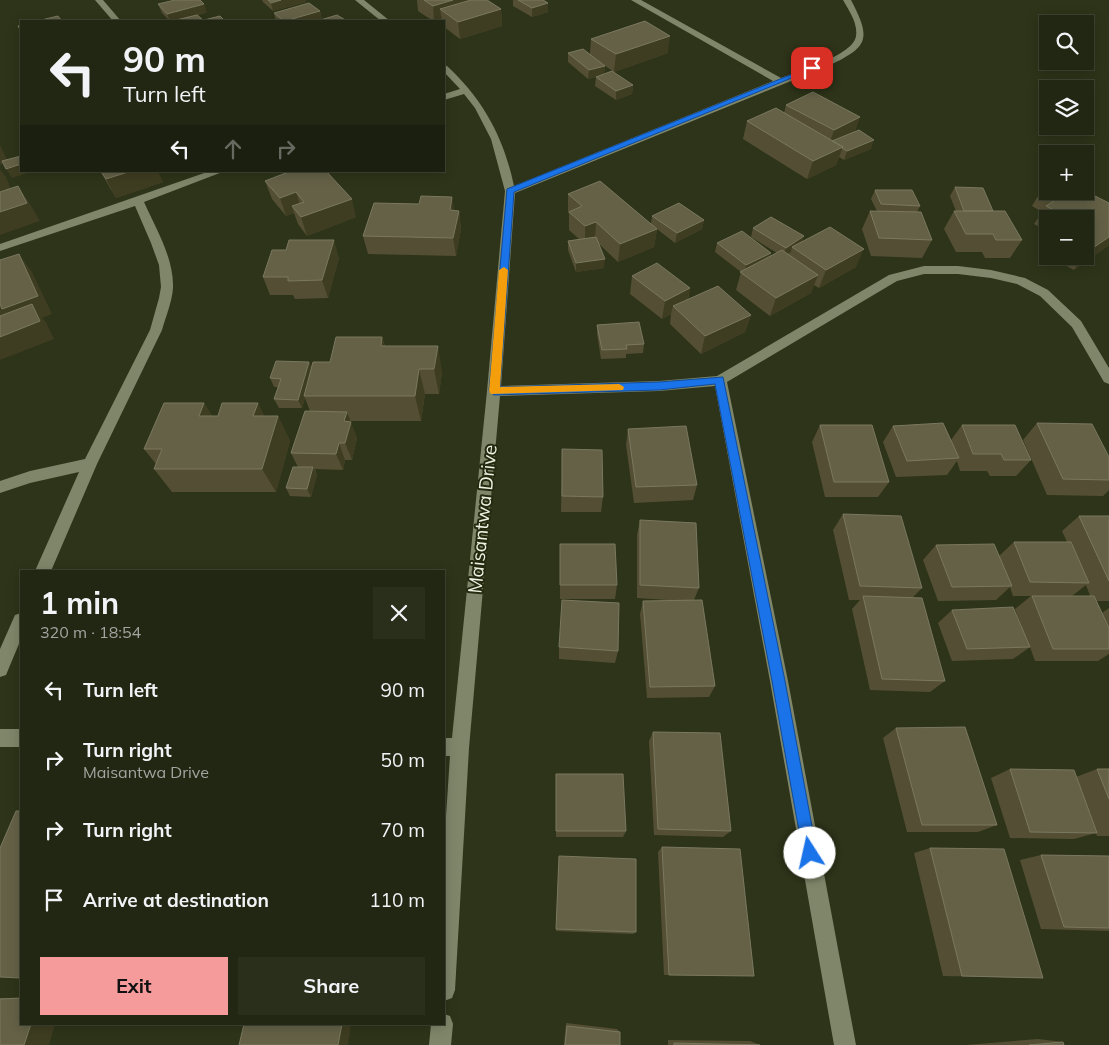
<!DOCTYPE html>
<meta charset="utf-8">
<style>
:root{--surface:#222713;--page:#2a2f1c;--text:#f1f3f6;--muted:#a2a5a0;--line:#3f4433;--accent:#f59b9c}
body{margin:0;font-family:Mulish,sans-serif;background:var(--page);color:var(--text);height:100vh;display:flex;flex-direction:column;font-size:19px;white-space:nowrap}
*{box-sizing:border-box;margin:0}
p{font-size:16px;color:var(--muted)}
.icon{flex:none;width:28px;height:28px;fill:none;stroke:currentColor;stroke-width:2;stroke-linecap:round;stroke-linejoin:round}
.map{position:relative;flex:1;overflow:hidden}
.side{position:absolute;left:20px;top:570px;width:425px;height:455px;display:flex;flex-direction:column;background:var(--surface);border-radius:0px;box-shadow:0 2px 12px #0003,0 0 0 1px var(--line)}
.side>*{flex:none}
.hud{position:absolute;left:20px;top:20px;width:425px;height:152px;border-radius:0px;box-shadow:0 2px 12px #0003,0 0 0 1px var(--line);background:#222713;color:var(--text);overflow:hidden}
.buttons{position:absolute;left:1039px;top:15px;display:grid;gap:10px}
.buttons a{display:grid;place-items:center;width:55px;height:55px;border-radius:0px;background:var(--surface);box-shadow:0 2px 12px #0003,0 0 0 1px var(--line);font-size:25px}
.pin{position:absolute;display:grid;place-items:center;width:42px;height:42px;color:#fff;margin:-21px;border-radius:10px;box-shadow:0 2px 8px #0006}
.me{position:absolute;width:55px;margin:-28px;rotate:350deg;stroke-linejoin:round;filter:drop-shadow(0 0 4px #0008)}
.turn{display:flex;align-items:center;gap:18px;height:105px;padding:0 20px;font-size:22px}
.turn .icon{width:65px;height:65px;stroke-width:2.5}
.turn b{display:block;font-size:35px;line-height:42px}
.lanes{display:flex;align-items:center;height:48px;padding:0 20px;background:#0003;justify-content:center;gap:25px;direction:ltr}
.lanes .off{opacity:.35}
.round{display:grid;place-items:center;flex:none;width:52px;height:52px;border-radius:0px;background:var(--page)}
.headline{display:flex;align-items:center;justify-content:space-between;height:85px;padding:0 20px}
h1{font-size:30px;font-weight:700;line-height:38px}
.primary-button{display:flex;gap:10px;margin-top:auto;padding:10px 20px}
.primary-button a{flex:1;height:58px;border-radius:0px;background:var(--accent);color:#111;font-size:20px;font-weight:700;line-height:58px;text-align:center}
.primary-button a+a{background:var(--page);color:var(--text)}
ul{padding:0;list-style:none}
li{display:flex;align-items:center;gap:15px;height:70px;padding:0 20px}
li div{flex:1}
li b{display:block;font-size:19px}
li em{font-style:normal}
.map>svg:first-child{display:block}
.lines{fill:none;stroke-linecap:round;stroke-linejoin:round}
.minor{fill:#7f8669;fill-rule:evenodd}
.wall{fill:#544f34;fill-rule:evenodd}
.shaded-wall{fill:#3e3d21}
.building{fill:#646147;stroke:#7a785f}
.route{fill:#1a73e8;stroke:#114b97}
.slow{fill:#f59e0b}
.labels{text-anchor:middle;stroke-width:4;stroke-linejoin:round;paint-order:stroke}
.street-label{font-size:19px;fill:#eef2e2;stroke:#24290f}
</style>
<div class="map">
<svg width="1109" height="1045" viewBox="0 0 1109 1045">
<rect width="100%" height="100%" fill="#2e3419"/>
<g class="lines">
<path class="minor" d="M 95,0 L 103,0 L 121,21 L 113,21 Z
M 355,0 L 364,0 L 390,21 L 381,21 Z
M 631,0 L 641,0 L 781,78 C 797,72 854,55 856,36 C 858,23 849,11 843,0 L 851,0 C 872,40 868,47 828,66 L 515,193 L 501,386 L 659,381 L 717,376 L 889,275 L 924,266 L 958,266 L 991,270 L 1025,278 L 1048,290 L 1081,321 L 1109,368 L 1109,384 L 1104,382 L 1072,327 L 1040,296 L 1017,284 L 991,278 L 958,274 L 924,274 L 897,281 L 727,382 L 788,681 L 856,1045 L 834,1045 L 770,681 L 715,386 L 659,391 L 500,396 L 469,748 L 455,990 L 452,998 L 444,1001 L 444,846 L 450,756 L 444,756 L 444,738 L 452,738 L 487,391 L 505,191 L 491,139 L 475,108 L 464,94 L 444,100 L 444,94 L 460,89 L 444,72 L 444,65 L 447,66 C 483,99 504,138 514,186 L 773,81 Z
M 210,171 L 225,171 L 144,202 C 156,229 174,258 173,288 C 172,302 166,316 162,330 L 97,464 L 51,571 L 35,571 L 79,472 L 30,483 L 0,493 L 0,481 L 30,471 L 85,459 L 150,330 L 159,298 L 161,287 L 159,265 L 151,243 L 135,206 L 0,251 L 0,244 Z
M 21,613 L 21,639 L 6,675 L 0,677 L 0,649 L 15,615 Z
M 0,729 L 21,729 L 21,747 L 0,747 Z
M 444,1014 L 450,1016 L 453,1024 L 451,1045 L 429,1045 L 431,1024 L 444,1024 Z"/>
</g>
<path class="wall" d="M 262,0 L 305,0 L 306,2 L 273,11 L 263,2 Z
M 417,0 L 487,0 L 501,9 L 502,26 L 460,39 L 444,27 L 444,21 L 433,21 L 418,11 Z
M 513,0 L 543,0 L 548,3 L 548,12 L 532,17 L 513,6 Z
M 158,4 L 207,12 L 198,15 L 203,20 L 225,21 L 170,21 L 162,13 Z
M 320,11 L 322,20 L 347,21 L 276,21 L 274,13 Z
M 591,39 L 668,53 L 614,72 L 601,63 L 605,66 L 604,74 L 633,85 L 632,94 L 616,100 L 595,86 L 596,77 L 588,79 L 568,62 L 568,53 L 590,54 Z
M 786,105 L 855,132 L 871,149 L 844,160 L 839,157 L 836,165 L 807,179 L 743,139 L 747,121 L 784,113 Z
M 100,171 L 157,171 L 163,182 L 116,198 Z
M 287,171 L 326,171 L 356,217 L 307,236 L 298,224 L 294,213 L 286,216 L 272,199 L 265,181 L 287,173 Z
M 1048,185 L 1048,191 L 1085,191 L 1109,245 L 1074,270 L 1048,256 L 1085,256 L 1085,219 L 1048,219 L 1048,231 L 1034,224 L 1042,212 L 1032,206 L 1043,188 Z
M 955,187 L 993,211 L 1022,240 L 1010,258 L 985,258 L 982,252 L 956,252 L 944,229 L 954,211 L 956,211 L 950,196 Z
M 875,190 L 920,206 L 917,212 L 932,240 L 922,258 L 871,256 L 862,229 L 870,211 L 877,211 L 871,199 Z
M 568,194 L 651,224 L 652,216 L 704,220 L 702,229 L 675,243 L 657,229 L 654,247 L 618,262 L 599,244 L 604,268 L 576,272 L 568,250 L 568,241 L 579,239 L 569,230 L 569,214 L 568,212 Z
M 454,210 L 459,211 L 461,229 L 456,256 L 368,254 L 363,236 Z
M 753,228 L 802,242 L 856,267 L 819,288 L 814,285 L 811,293 L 770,316 L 736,290 L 741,272 L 715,252 L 717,243 L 770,256 L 777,253 L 751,237 Z
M 339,258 L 328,298 L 295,299 L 293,295 L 270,295 L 263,277 Z
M 632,276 L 690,288 L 688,300 L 751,315 L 745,332 L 701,354 L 670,324 L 671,314 L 662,319 L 630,294 Z
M 597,325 L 644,344 L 643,353 L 626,354 L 626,358 L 601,359 L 597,334 Z
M 382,337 L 385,346 L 442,372 L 439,394 L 425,394 L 421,421 L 350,421 L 357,438 L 352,460 L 345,460 L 343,470 L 315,469 L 317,475 L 311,497 L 290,496 L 286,488 L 298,467 L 291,453 L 310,411 L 305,398 L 302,408 L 279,408 L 274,399 L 278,387 L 274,387 L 270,378 L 309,362 L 312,368 L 330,362 Z
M 204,403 L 212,416 L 218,416 L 258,403 L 264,416 L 278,416 L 290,441 L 276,492 L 172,492 L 154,469 L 156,464 L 144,449 Z
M 1037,423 L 1109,457 L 1109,490 L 1103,496 L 1047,495 L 1023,440 Z
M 820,425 L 889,482 L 878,497 L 825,497 L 812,442 Z
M 962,425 L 1031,460 L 1016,476 L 990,476 L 987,471 L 960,471 L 957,461 L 947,475 L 896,477 L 883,442 L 893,426 L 951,440 Z
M 628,429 L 697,485 L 693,500 L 634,503 L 626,445 Z
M 562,449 L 603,497 L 601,512 L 561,512 Z
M 843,514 L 922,588 L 913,597 L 945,681 L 930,692 L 870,690 L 852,609 L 860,600 L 849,600 L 833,530 Z
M 1079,516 L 1109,516 L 1109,601 L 1096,601 L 1102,613 L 1109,608 L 1109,654 L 1098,661 L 1035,661 L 1030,647 L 1013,659 L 952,661 L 938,623 L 952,610 L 1023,631 L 1015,609 L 1031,596 L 1013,596 L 1010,587 L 996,600 L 938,601 L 923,560 L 936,545 L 999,556 L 1014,542 L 1067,542 L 1062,531 ZM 1086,585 L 1090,596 L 1072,596 Z
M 640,520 L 699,588 L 694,600 L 715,686 L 709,697 L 647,698 L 640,614 L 643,601 L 682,601 L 637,598 L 637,535 Z
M 560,544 L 617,585 L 615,599 L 560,599 Z
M 559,647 L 618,651 L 615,663 L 559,659 Z
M 896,728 L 997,825 L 978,832 L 907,832 L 883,738 Z
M 653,732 L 731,831 L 723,837 L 654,835 L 649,741 Z
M 1010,769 L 1076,777 L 1097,769 L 1109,769 L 1109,836 L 1097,836 L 1096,833 L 1074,839 L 1010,838 L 991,778 Z
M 556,774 L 626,831 L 623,837 L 556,837 Z
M 662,847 L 754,976 L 664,975 L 658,852 Z
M 930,848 L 1043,978 L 943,976 L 914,853 Z
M 1041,855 L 1109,856 L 1109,931 L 1041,929 L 1020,860 Z
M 556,929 L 636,932 L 633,934 L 556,931 Z
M 0,998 L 21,998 L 21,1024 L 0,1045 Z
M 566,1023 L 617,1029 L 620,1032 L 620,1045 L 564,1045 Z
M 1038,1039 L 1063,1042 L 1064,1045 L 966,1045 Z
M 668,1040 L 750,1041 L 760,1045 L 668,1045 Z"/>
<path class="shaded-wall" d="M 281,0 L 305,0 L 306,2 L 273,11 L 271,3 Z
M 453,0 L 484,0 L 440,9 L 442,21 L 434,21 L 433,6 Z
M 548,3 L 548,12 L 532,17 L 532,8 Z
M 204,4 L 207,12 L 174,21 L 170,21 L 167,14 Z
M 501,9 L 502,26 L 460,39 L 458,22 Z
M 320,11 L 322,20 L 317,21 L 285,21 Z
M 670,36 L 668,53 L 614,72 L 616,54 Z
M 605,66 L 604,75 L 588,79 L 589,70 Z
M 633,85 L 632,94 L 616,100 L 616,91 Z
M 860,117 L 854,135 L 828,148 L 834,130 Z
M 874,140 L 871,149 L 844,160 L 847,151 Z
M 0,145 L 8,162 L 0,165 Z
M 843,147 L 836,165 L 807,179 L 813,161 Z
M 21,164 L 21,171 L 33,171 L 12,178 L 6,169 Z
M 0,169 L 6,177 L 13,194 L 0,198 Z
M 131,171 L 157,171 L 163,182 L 116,198 L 106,179 Z
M 18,186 L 30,204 L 40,221 L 0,235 L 0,212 Z
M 296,192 L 302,210 L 292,206 L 294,213 L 286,216 L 280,198 Z
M 452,197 L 455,215 L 450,210 Z
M 352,199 L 356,217 L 307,236 L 301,217 Z
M 459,211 L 461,229 L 456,256 L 453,238 Z
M 704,220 L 702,229 L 675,243 L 677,233 Z
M 596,222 L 595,240 L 585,245 L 585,226 Z
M 657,229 L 654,247 L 618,262 L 620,244 Z
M 804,236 L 801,246 L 792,247 L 791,252 L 783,257 L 786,248 Z
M 1109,237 L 1109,245 L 1074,270 L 1087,252 Z
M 334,240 L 339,258 L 328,298 L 322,280 Z
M 864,249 L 856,267 L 819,288 L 826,270 Z
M 771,253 L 769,262 L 744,274 L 746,265 Z
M 19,254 L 32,272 L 52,314 L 42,318 L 46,322 L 54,339 L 0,360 L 0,303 Z
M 605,259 L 604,268 L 576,272 L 576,263 Z
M 818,275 L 811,293 L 770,316 L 776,298 Z
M 690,288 L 686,306 L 673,306 L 671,314 L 662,319 L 665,301 Z
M 751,315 L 745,332 L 701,354 L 705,336 Z
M 382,337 L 389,363 L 381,346 Z
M 438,346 L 442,372 L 439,394 L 434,369 Z
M 309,362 L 313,371 L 304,396 L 305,398 L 302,408 L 298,400 Z
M 419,369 L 425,394 L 421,421 L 415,396 Z
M 204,403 L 219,427 L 199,416 Z
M 258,403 L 270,428 L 253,416 Z
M 347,412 L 357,438 L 352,460 L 345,443 L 344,421 Z
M 278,416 L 290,441 L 276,492 L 262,469 Z
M 339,443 L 345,460 L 343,470 L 336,454 Z
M 313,467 L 317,475 L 311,497 L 307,489 Z
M 31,1024 L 55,1024 L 49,1045 L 24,1045 Z
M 342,1024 L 351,1024 L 348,1045 L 338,1045 Z"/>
<path class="building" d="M 175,0 L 200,0 L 204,4 L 167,14 L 158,4 Z
M 268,0 L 281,0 L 271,3 Z
M 424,0 L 453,0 L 433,6 Z
M 471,0 L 487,0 L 501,9 L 458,22 L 440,9 Z
M 518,0 L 543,0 L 548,3 L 532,8 Z
M 309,3 L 320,11 L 285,21 L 284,21 L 274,13 Z
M 197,15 L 203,20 L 200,21 L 172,21 Z
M 337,15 L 347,21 L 317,21 Z
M 58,16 L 62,21 L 37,21 Z
M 220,16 L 225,21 L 200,21 Z
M 645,21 L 670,36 L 616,54 L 591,39 Z
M 21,25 L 21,31 L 18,26 Z
M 583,49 L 605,66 L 589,70 L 568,53 Z
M 612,71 L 633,85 L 616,91 L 596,77 Z
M 813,92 L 860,117 L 834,130 L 786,105 Z
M 776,108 L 843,147 L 813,161 L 747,121 Z
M 859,130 L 874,140 L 847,151 L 842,148 L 843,147 L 832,141 Z
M 21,156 L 21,164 L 6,169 L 2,161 Z
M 101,171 L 131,171 L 106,179 Z
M 291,171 L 326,171 L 352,199 L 301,217 L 292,206 L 304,202 L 296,192 L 280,198 L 265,181 Z
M 600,181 L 657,229 L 620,244 L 596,222 L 585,226 L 569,212 L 582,206 L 568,194 Z
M 1048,185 L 1048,190 L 1043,188 Z
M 18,186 L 27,203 L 0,212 L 0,192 Z
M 955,187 L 983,188 L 993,211 L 964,211 Z
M 875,190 L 912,190 L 920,206 L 881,204 Z
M 1049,191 L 1085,191 L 1109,203 L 1109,237 L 1087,252 L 1085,251 L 1085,219 L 1070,219 L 1046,206 L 1060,197 Z
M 421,196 L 452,197 L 450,210 L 459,211 L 453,238 L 363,236 L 374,203 L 419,204 Z
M 679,203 L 704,220 L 677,233 L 652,216 Z
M 870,211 L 921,212 L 932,240 L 879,238 Z
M 954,211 L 1005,211 L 1022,240 L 996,240 L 993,234 L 966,234 Z
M 771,217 L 804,236 L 786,248 L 753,228 Z
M 830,227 L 864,249 L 826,270 L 792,247 Z
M 742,231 L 771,253 L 746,265 L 717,243 Z
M 596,237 L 605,259 L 576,263 L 568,241 Z
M 289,240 L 334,240 L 322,280 L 288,281 L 288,277 L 263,277 L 272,250 L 286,250 Z
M 782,250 L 818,275 L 776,298 L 740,272 Z
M 19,254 L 38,296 L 2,309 L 0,304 L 0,260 Z
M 657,263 L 690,288 L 665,301 L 632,276 Z
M 718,286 L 751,315 L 705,336 L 673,306 Z
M 32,304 L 40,321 L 0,337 L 0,316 Z
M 639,322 L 644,344 L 626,345 L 627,349 L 602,350 L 597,325 Z
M 336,337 L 382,337 L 381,346 L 438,346 L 434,369 L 419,369 L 415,396 L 304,396 L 313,362 L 330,362 Z
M 276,361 L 309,362 L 298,400 L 274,399 L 281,379 L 270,378 Z
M 164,403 L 204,403 L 199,416 L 218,416 L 222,403 L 258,403 L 253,416 L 278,416 L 262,469 L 154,469 L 162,449 L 144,449 Z
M 305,411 L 347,412 L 344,421 L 351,422 L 345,443 L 339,443 L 336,454 L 291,453 Z
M 943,423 L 959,458 L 907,461 L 893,426 Z
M 1037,423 L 1092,424 L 1109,457 L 1109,480 L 1063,479 Z
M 820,425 L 872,425 L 889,482 L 834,482 Z
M 962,425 L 1015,425 L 1031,460 L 1004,460 L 1001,454 L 973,454 Z
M 686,426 L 697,485 L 636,487 L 628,429 Z
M 562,449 L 602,450 L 603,497 L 562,496 Z
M 293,467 L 313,467 L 307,489 L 286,488 Z
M 843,514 L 901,516 L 922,588 L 860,586 Z
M 1079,516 L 1109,516 L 1109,581 Z
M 640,520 L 696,523 L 699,588 L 640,585 Z
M 1014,542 L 1071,542 L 1089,583 L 1030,582 Z
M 560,544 L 615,544 L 617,585 L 560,585 Z
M 994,544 L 1012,586 L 952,587 L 936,545 Z
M 863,596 L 922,598 L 945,681 L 882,679 Z
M 1032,596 L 1094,596 L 1109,628 L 1109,649 L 1053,649 Z
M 562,600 L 619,603 L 618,651 L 559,647 Z
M 702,600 L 715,686 L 650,687 L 643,601 Z
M 1013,607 L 1030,647 L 967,649 L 952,610 Z
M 965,727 L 997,825 L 922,825 L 896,728 Z
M 653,732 L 720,733 L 731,831 L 658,829 Z
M 1010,769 L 1074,770 L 1097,833 L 1030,832 Z
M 1097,769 L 1109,769 L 1109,799 Z
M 556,774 L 623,774 L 626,831 L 556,831 Z
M 16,811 L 21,811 L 21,978 L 0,977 L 0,848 Z
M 662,847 L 740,849 L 754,976 L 669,975 Z
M 930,848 L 1004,849 L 1043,978 L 962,976 Z
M 1041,855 L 1109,856 L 1109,928 L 1064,927 Z
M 559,856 L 636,859 L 636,932 L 556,929 Z
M 21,998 L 21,1024 L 31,1024 L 24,1045 L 0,1045 L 0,999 Z
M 244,1024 L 342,1024 L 338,1045 L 239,1045 Z
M 567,1026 L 620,1032 L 620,1045 L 565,1045 Z
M 1063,1042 L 1064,1045 L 1029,1045 Z
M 674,1043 L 760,1045 L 674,1045 Z"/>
<path class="route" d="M 810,67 L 816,68 L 514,192 L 500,387 L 659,382 L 723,377 L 785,681 L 817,853 L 815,859 L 810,861 L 805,859 L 803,853 L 772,681 L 715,384 L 659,390 L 494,395 L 489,391 L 507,189 Z"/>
<path class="slow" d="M 504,267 L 508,270 L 500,387 L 619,384 L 624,387 L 623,390 L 491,394 L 489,391 L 499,270 Z"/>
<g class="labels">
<g class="street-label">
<text transform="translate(482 519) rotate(-84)" y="7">Maisantwa Drive</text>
</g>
</g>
</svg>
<div class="buttons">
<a><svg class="icon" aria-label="search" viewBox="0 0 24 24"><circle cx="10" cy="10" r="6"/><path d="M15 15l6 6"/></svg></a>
<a><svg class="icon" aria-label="layers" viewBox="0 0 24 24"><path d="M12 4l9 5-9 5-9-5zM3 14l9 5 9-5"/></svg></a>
<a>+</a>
<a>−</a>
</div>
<div class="pin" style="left:812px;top:68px;background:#d93025"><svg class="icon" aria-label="arrive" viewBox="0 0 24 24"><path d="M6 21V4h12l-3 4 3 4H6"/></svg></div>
<svg class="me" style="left:810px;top:853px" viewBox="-20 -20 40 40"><circle r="19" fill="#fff"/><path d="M0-13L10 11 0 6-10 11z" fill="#1a73e8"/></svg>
<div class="hud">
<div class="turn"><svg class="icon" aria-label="left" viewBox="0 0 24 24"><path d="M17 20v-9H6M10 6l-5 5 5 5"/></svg><div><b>90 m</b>Turn left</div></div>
<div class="lanes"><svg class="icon" aria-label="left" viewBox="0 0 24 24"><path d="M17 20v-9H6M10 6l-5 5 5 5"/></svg><svg class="icon off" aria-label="ahead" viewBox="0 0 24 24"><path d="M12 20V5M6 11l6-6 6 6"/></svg><svg class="icon off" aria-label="right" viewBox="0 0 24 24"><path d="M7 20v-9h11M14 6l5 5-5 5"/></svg></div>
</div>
<section class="side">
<div class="headline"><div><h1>1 min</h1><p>320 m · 18:54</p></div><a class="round"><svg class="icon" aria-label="close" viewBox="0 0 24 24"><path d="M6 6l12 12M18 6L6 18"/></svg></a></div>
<ul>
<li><svg class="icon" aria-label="left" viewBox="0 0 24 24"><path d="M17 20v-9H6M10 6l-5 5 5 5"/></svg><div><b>Turn left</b></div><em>90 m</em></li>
<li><svg class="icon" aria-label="right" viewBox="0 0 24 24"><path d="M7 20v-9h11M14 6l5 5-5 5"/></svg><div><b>Turn right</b><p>Maisantwa Drive</p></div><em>50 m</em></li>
<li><svg class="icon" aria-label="right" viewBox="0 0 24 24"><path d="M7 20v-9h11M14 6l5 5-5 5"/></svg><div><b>Turn right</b></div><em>70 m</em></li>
<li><svg class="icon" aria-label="arrive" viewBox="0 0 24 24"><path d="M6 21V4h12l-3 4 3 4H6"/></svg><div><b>Arrive at destination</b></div><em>110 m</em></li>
</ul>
<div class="primary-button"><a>Exit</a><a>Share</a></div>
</section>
</div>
